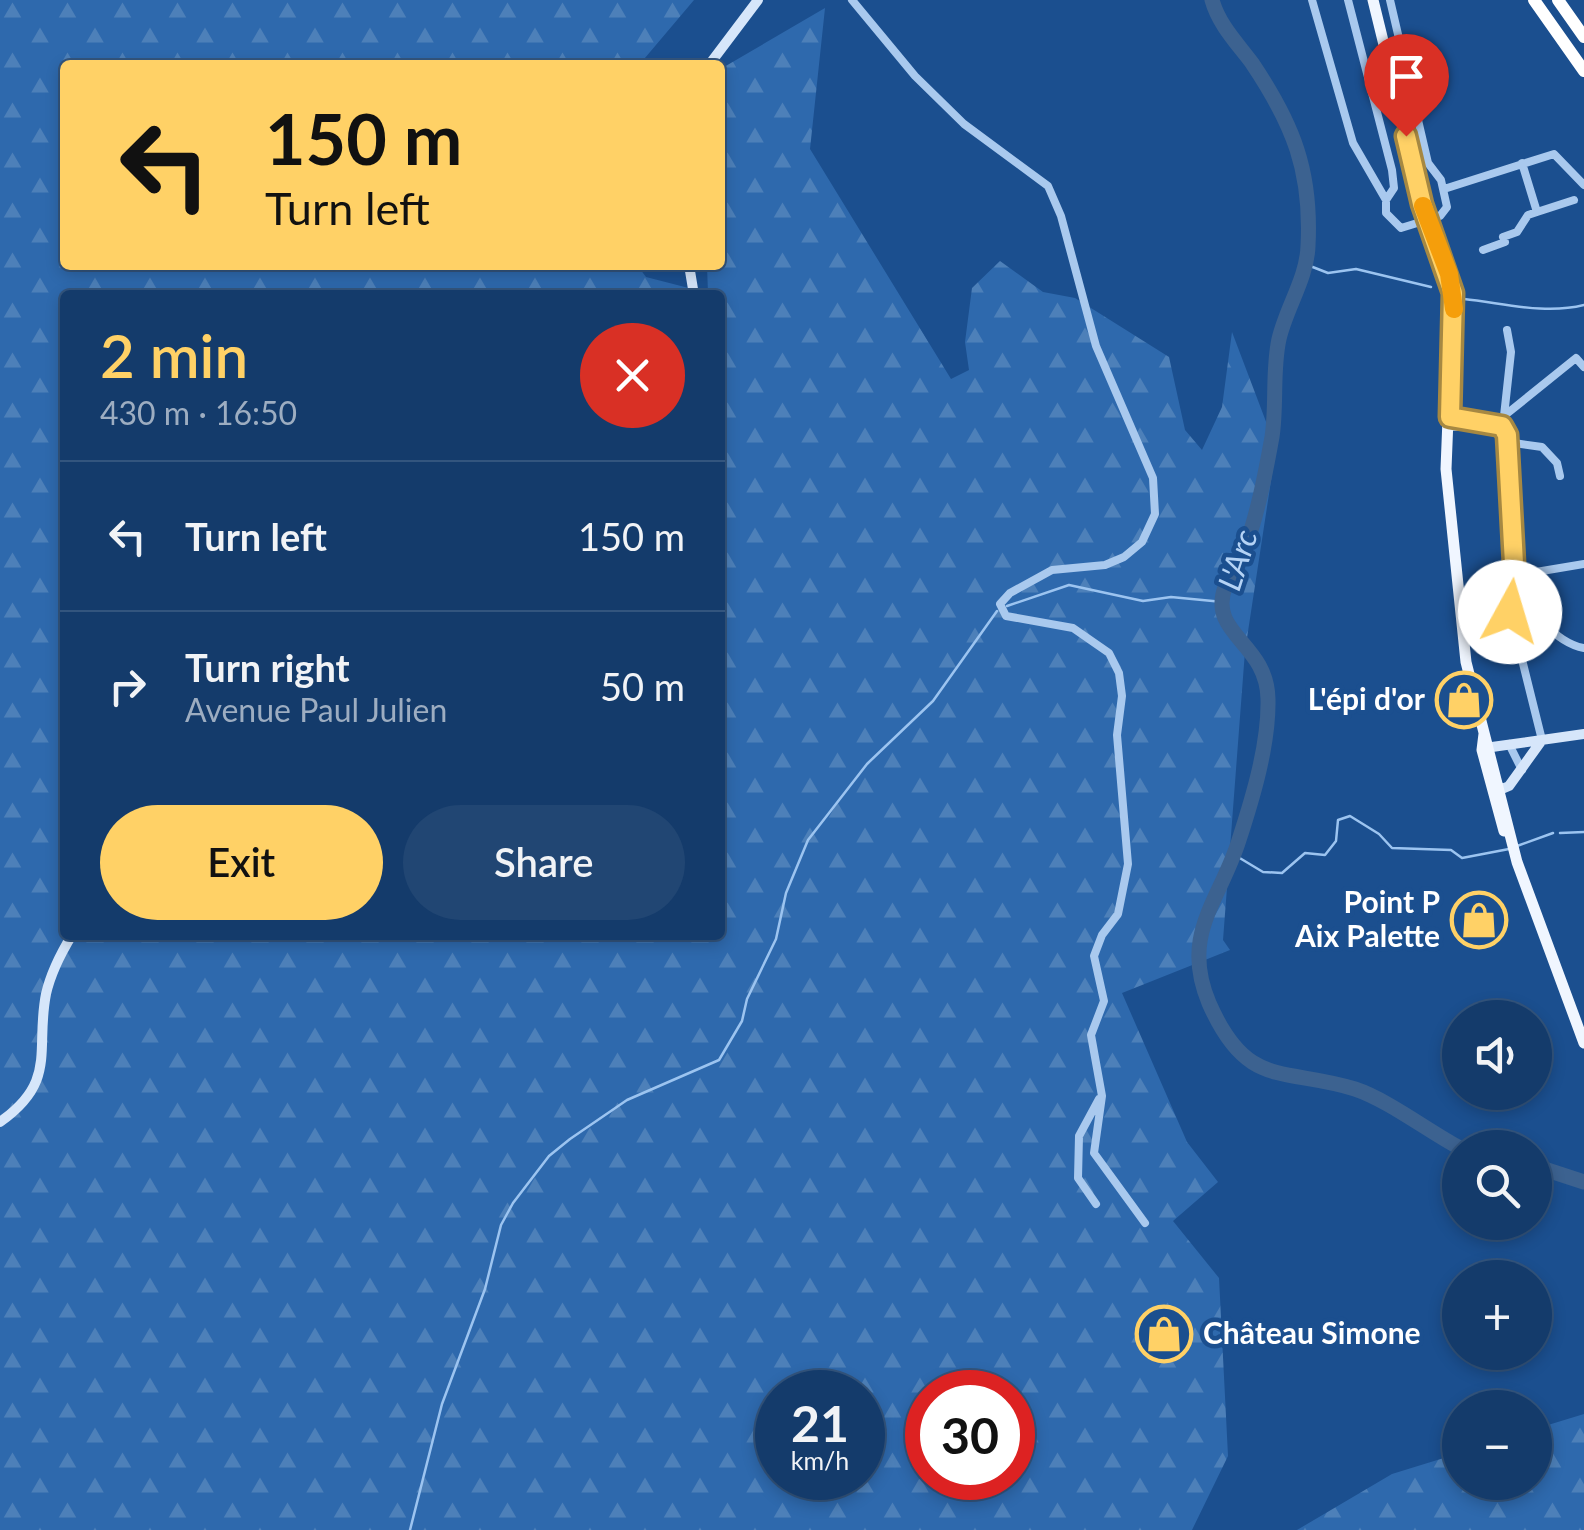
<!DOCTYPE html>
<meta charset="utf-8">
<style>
:root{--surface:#143b6b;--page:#214673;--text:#f1f3f6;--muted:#9dadc1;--line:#33557e;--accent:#ffd166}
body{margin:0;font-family:Lato,sans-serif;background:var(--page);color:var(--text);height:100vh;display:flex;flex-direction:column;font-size:38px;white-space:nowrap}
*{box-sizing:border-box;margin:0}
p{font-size:32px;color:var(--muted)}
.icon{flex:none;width:55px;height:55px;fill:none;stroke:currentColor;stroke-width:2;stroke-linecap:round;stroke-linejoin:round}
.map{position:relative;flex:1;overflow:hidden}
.details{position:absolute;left:60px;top:290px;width:665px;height:650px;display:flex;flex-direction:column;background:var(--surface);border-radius:10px;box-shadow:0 5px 15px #0003,0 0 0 2px var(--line)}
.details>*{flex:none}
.banner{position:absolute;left:60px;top:60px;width:665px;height:210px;border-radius:10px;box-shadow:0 5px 15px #0003,0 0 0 2px var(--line);background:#ffd166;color:#111;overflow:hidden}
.tools{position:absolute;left:1442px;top:1000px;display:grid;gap:20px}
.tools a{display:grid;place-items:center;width:110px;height:110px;border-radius:50%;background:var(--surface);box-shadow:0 5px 15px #0003,0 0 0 2px var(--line);font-size:50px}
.speed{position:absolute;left:755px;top:1370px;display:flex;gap:20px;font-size:50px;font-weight:700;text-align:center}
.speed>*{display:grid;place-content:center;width:130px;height:130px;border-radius:50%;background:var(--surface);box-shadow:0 5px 15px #0003,0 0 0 2px var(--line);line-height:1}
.speed small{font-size:25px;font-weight:400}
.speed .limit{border:15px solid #d22;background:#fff;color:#111}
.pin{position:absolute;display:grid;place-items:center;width:85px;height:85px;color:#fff;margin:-102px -42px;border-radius:50% 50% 50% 0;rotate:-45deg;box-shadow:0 0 10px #0007}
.pin .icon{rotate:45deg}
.me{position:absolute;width:110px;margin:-55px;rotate:6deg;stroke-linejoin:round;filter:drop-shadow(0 0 8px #0008)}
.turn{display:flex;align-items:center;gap:35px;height:210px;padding:0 40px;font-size:45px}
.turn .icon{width:130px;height:130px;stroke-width:2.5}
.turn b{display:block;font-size:70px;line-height:85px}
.round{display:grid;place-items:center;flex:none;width:105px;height:105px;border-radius:52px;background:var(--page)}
.headline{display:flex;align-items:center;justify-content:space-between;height:170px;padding:0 40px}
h1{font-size:60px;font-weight:600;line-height:75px;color:var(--accent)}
.cta{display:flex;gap:20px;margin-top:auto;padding:20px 40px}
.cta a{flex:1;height:115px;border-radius:60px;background:var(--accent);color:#111;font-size:40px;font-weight:600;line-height:115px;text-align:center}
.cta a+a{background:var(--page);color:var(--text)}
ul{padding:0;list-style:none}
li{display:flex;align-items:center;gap:30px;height:150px;padding:0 40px;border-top:2px solid var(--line)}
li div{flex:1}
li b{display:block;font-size:38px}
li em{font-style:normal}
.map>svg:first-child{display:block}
.forest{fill:url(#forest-firs);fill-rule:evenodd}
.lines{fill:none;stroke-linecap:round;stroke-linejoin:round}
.stream{stroke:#9cc4f0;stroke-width:2.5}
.river{stroke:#3c6290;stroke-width:15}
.street{stroke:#a9c9ee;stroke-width:8}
.secondary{stroke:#d6e6fa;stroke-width:10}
.primary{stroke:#f0f6ff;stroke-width:11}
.highway{stroke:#fff;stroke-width:12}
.route-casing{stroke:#a68842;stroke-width:25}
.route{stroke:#ffd166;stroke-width:18}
.slow{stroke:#f59e0b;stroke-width:18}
.labels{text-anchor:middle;stroke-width:9;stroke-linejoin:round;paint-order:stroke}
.poi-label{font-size:30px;font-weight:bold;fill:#fff;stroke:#1b4f8f;text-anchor:end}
.water-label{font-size:32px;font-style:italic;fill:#b5d3f5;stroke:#1b4f8f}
</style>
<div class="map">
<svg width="1584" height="1530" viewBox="0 0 1584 1530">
<defs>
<pattern id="forest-firs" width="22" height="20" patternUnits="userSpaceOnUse" patternTransform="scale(2.5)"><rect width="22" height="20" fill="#2e69ad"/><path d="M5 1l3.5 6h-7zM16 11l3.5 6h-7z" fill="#4d80b9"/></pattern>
</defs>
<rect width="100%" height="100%" fill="#1b4f8f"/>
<path class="forest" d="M 0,0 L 694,0 L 639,65 L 65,65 L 65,265 L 637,265 L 646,277 L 708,293 L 707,265 L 720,265 L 724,67 L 825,8 L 810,149 L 951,379 L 969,370 L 965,342 L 972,288 L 1000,261 L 1043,292 L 1075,298 L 1169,357 L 1185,430 L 1202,450 L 1222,407 L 1232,332 L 1276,448 L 1245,651 L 1223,940 L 1230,950 L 1122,993 L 1187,1142 L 1218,1182 L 1173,1221 L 1219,1278 L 1228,1456 L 1192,1530 L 0,1530 ZM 65,295 L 720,295 L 720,935 L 65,935 ZM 778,1392 L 862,1392 L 862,1478 L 778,1478 ZM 928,1392 L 1012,1392 L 1012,1478 L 928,1478 Z
M 1584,1414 L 1584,1530 L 1297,1530 L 1392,1474 L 1460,1453 L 1460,1482 L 1535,1482 L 1535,1429 Z"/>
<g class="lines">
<path class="stream" d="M 1305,264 L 1328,273 L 1356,269 L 1431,287
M 1464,299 C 1503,303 1545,315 1584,305
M 1007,606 L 1069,585 L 1143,601 L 1171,597 L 1223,602
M 1560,833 L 1584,832
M 1517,846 L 1553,833
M 1233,854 L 1263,872 L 1282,873 L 1305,853 L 1325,855 L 1336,841 L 1338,820 L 1350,816 L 1379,834 L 1392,848 L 1451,850 L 1462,858 L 1509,849
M 410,1530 L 442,1404 L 485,1289 L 501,1225 L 513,1203 L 549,1156 L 570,1139 L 627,1100 L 719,1060 L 742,1021 L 747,999 L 776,939 L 786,893 L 808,840 L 867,764 L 933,701 L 997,611"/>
<path class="river" d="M 1212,0 C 1219,25 1237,43 1252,63 C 1293,124 1312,171 1308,246 C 1307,278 1286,308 1279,339 C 1272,371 1277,405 1272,437 C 1265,476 1257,517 1243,554 C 1238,566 1229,575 1225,587 C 1208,635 1267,642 1268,699 C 1269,744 1253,797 1239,840 C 1220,901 1180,934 1209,1003 C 1247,1090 1284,1067 1355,1089 C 1388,1100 1428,1131 1460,1148
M 1535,1166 L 1584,1182"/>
<path class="street" d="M 852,0 L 915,76 L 964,124 L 1048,186 L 1061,216 L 1096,346 L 1153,478 L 1155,514 L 1142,542 L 1124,557 L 1105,565 L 1052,570 L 1010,593 L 1000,604 L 1006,616 L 1073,628 L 1109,653 L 1119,673 L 1122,696 L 1117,735 L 1128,864 L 1118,914 L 1102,935 L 1094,956 L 1104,1001 L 1091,1035 L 1102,1096 L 1094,1153 L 1145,1223
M 1312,0 L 1353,143 L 1386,200
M 1348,0 L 1392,170 L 1394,188 L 1386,200
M 1522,163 L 1537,212 L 1574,200
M 1444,189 L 1554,154 L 1584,185
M 1386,200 L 1386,213 L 1401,228 L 1440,216 L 1447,207 L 1441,180 L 1428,163 L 1390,0
M 1483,250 L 1505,242 L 1503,237 L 1517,232 L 1528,215 L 1537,212
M 1504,416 L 1511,352 L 1507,330
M 1502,426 L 1504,416 L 1576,358 L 1584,367
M 1449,427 L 1496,426 L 1450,417
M 1507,435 L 1515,581 L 1511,582
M 1509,437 L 1514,443 L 1542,447 L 1557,463 L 1560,476
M 1584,564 L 1536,572 L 1515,581 C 1529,607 1554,643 1584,648
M 1459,594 L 1503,583 L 1542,740
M 1509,744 L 1522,770
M 1096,1204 L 1078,1178 L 1079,1136 L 1099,1099"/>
<path class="secondary" d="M 709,65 L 758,0
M 689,265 L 694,295
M 1492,747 L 1584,734
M 1495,783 L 1502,789 L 1509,786 L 1542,740
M 0,1122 C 58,1081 35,1050 46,994 C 51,972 61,953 72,935"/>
<path class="primary" d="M 1373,0 L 1423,204 L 1453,293 L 1446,469 L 1466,662 L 1517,862 L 1584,1043
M 1484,734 L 1482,750 L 1504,831"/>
<path class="highway" d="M 1534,0 L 1584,71
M 1558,0 L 1584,37"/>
</g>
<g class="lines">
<g class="route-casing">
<path id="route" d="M 1406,136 L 1422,204 L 1453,293 L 1450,417 L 1502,426 L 1507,435 L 1515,582 L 1503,583 L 1510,612"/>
</g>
<use href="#route" class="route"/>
<path class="slow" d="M 1423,206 L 1449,274 L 1454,309"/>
</g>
<defs>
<g id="shop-ring" transform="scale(2.875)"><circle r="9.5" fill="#1b4f8f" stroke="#ffd166" stroke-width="1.5"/><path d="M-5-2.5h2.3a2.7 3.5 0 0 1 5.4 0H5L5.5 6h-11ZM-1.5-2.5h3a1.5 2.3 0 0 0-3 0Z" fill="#ffd166"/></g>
</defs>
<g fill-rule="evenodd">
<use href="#shop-ring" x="1464" y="700"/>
<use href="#shop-ring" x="1479" y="920"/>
<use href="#shop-ring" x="1164" y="1334"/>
</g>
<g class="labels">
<g class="poi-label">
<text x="1425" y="710">L'épi d'or</text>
<text x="1440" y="913">Point P<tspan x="1440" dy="34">Aix Palette</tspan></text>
<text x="1203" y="1344" text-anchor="start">Château Simone</text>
</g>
<g class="water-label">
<text transform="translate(1238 560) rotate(-72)" y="11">L'Arc</text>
</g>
</g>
</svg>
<div class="tools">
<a><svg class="icon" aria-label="sound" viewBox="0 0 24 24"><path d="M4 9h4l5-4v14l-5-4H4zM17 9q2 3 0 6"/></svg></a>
<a><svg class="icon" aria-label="search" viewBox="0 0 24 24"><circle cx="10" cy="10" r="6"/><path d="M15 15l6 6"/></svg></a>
<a>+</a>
<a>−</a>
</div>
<div class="speed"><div>21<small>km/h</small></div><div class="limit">30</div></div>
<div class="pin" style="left:1406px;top:136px;background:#d93025"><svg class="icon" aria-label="arrive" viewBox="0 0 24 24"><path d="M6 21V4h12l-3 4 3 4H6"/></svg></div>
<svg class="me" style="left:1510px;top:612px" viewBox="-20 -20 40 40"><circle r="19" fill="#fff"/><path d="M0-13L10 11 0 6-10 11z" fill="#ffd166"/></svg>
<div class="banner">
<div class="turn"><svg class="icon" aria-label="left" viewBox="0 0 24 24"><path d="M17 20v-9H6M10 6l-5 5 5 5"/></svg><div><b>150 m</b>Turn left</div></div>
</div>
<section class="details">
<div class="headline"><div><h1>2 min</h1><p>430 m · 16:50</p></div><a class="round" style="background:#d93025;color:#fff"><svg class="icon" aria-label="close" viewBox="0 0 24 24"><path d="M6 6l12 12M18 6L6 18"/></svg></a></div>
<ul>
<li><svg class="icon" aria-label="left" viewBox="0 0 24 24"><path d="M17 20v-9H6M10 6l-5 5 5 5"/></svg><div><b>Turn left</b></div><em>150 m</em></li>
<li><svg class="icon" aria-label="right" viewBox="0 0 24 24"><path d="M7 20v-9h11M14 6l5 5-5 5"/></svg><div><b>Turn right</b><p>Avenue Paul Julien</p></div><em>50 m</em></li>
</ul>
<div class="cta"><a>Exit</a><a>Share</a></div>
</section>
</div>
